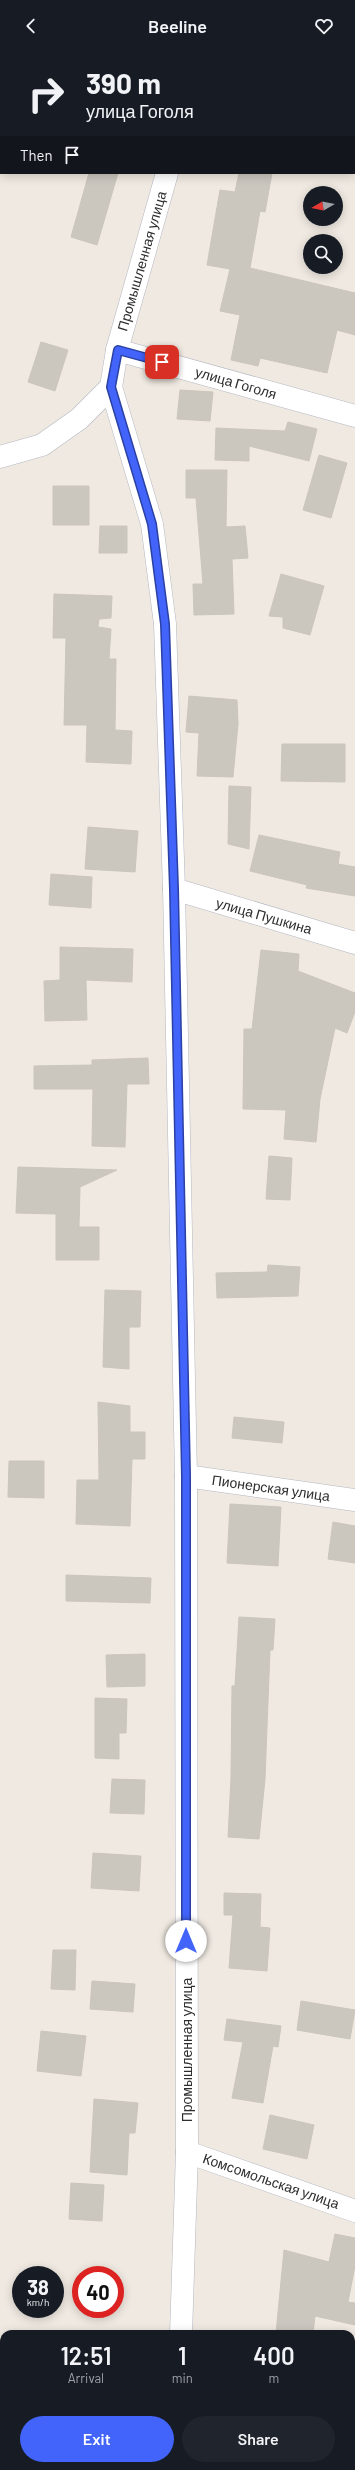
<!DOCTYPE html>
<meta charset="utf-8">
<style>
:root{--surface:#171b24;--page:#20242c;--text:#f1f3f6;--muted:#9ea1a6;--accent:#4264fb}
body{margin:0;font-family:Barlow,sans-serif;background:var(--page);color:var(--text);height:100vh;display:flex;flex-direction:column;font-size:15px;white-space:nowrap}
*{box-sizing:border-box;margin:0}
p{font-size:13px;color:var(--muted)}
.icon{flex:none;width:22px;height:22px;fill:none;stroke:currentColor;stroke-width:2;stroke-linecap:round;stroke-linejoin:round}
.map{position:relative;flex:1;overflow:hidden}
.details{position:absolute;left:0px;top:2278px;width:355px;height:140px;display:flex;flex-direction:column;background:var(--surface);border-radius:12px 12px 0 0;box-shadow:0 2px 10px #0003}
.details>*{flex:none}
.top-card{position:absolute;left:0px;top:0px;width:355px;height:122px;box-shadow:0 2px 10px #0003;background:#171b24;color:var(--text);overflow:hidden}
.needle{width:26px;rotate:261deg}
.tools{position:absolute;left:303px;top:134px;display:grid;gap:8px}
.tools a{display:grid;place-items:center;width:40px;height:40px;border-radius:50%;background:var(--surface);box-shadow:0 2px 10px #0003;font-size:20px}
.speed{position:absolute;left:12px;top:2214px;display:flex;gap:8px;font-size:20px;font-weight:700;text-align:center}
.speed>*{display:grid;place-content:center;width:52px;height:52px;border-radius:50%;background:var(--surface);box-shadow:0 2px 10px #0003;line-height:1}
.speed small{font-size:10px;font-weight:400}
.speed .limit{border:6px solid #d22;background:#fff;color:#111}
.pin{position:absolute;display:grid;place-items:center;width:34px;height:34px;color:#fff;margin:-17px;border-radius:8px;box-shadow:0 2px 6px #0006}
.me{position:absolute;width:44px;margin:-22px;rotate:0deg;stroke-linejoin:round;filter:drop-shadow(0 0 3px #0008)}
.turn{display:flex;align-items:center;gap:14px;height:84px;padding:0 20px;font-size:18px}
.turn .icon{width:52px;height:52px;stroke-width:2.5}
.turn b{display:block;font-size:28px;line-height:34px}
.then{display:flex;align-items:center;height:38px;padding:0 20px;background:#0003;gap:8px;font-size:15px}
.eta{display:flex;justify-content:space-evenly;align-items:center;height:68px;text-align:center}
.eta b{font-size:24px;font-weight:600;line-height:28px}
.button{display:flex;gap:8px;margin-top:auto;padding:8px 20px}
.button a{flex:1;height:46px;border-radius:24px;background:var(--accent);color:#fff;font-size:16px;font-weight:600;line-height:46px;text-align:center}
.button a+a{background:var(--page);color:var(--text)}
header{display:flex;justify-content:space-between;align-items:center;height:52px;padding:0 20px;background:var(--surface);font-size:18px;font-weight:600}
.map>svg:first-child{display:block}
.building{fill:#cbc7bf;stroke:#cbc5ba}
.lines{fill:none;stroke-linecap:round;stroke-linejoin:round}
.minor-casing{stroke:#b4b7c1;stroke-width:23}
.tertiary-casing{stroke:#b4b7c1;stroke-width:23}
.secondary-casing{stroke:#b4b7c1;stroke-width:23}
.minor{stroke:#fff;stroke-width:22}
.tertiary{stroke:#fff;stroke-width:22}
.secondary{stroke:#fff;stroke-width:22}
.route-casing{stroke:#2b41a3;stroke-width:10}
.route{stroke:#4264fb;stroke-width:7}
.labels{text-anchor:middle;stroke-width:3;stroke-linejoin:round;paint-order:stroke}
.street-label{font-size:14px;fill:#2e2e2e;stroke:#fff}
</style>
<header><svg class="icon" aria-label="back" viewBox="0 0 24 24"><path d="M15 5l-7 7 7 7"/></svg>Beeline<svg class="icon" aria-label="heart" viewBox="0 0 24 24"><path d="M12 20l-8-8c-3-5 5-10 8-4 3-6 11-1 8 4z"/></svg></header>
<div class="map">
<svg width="355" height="2418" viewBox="0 0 355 2418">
<rect width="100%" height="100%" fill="#efe9e1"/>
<path class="building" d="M 89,121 L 118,121 L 97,193 L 71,185 Z
M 239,121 L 272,121 L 265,160 L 260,159 L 250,216 L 355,241 L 355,283 L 337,278 L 327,321 L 260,306 L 258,314 L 231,308 L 240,263 L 220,259 L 230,217 L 207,213 L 220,138 L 235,140 Z
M 41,290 L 68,298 L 55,339 L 28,330 Z
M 180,338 L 213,340 L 210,369 L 177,367 Z
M 288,370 L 317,377 L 309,409 L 249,394 L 249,409 L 215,408 L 216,376 L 285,379 Z
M 319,403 L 347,411 L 331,466 L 303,458 Z
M 186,418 L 227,418 L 226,475 L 245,474 L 248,506 L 232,507 L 234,562 L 194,563 L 193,532 L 203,532 L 196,446 L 186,446 Z
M 53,434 L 89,434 L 89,473 L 53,473 Z
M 100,474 L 127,474 L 127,501 L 99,501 Z
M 281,522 L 324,534 L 310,583 L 283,576 L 283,565 L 269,564 Z
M 54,542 L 112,544 L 111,566 L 99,567 L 98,575 L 111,577 L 109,607 L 116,607 L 115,678 L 132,679 L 131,712 L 86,710 L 87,673 L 64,673 L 66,586 L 53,586 Z
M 189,644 L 237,648 L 238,672 L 233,725 L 197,724 L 199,681 L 186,680 Z
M 282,692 L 345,692 L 345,730 L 281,729 Z
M 229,734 L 251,735 L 249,797 L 228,792 Z
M 88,775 L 138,779 L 135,820 L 85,817 Z
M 259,783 L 340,800 L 338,812 L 355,815 L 355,844 L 306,836 L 307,833 L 250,819 Z
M 51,822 L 92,825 L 91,856 L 49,853 Z
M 60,895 L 133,897 L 132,930 L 86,928 L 87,968 L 45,969 L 44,929 L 60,928 Z
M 261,898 L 299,902 L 298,919 L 355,941 L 355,960 L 347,981 L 335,976 L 320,1047 L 316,1090 L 284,1087 L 286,1058 L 243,1057 L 244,977 L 252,977 Z
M 148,1006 L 149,1032 L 127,1032 L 125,1095 L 92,1094 L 93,1037 L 34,1037 L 34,1014 L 92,1013 L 92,1008 Z
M 269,1104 L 292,1106 L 290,1148 L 266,1147 Z
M 18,1115 L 117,1118 L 80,1135 L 79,1175 L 99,1175 L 99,1208 L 56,1208 L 56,1162 L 16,1161 Z
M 268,1213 L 300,1215 L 298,1244 L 217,1246 L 216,1221 L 267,1220 Z
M 105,1238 L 141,1239 L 140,1275 L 129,1275 L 129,1317 L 103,1315 Z
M 98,1350 L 130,1354 L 130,1380 L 145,1380 L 145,1407 L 132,1407 L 130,1474 L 76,1472 L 77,1428 L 99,1428 Z
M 234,1365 L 284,1370 L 282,1391 L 232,1386 Z
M 9,1409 L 44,1409 L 44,1446 L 8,1445 Z
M 230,1452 L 281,1455 L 278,1514 L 227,1511 Z
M 333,1470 L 355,1474 L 355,1511 L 328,1507 Z
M 66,1523 L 151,1526 L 150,1551 L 66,1549 Z
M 239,1565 L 275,1567 L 273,1598 L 270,1598 L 265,1727 L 259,1787 L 228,1785 L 231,1726 L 232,1634 L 235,1634 Z
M 145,1602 L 145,1634 L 107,1635 L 106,1603 Z
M 95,1646 L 127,1647 L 126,1681 L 119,1681 L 119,1707 L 95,1706 Z
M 112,1727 L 145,1728 L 144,1762 L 110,1761 Z
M 93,1801 L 141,1804 L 139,1839 L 91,1836 Z
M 224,1841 L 261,1842 L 260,1875 L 270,1876 L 267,1919 L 229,1916 L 233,1863 L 224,1863 Z
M 53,1898 L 76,1898 L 75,1938 L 51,1937 Z
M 92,1929 L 135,1932 L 133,1960 L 90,1957 Z
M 301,1949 L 355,1958 L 350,1987 L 297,1978 Z
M 227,1967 L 281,1974 L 278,1995 L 273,1994 L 263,2051 L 232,2046 L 243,1990 L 224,1988 Z
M 41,1979 L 86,1984 L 81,2024 L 37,2019 Z
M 94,2047 L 138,2051 L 135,2081 L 129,2081 L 127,2123 L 90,2120 Z
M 270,2063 L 314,2073 L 307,2107 L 263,2097 Z
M 71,2131 L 104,2133 L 102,2169 L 69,2167 Z
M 335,2182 L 355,2186 L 355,2214 L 348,2250 L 355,2251 L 355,2273 L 315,2264 L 313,2282 L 276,2281 L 284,2198 L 329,2210 Z"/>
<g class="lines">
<g class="minor-casing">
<path id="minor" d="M 117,298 L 355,364
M 174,837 L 355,891
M 186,1424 L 355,1448
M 187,2100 L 355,2159"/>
</g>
<g class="tertiary-casing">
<path id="tertiary" d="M 111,335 L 152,472 L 165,572 L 174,837 L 186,1424 L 187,2100 L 181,2282
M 176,2418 L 177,2414"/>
</g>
<g class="secondary-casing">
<path id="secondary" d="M 200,1 L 200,0
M 0,405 L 42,393 L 79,367 L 111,335 L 117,298 L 167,121"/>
</g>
<use href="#minor" class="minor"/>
<use href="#tertiary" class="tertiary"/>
<use href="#secondary" class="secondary"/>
</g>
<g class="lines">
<g class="route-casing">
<path id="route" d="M 162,310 L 118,298 L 111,335 L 152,472 L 165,572 L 174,837 L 186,1424 L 186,1889"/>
</g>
<use href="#route" class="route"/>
</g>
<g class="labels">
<g class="street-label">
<text transform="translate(142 209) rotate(-74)" y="5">Промышленная улица</text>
<text transform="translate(236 331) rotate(16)" y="5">улица Гоголя</text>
<text transform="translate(264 864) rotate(16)" y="5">улица Пушкина</text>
<text transform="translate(271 1436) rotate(8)" y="5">Пионерская улица</text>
<text transform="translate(187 1998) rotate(-90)" y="5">Промышленная улица</text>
<text transform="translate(271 2129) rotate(19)" y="5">Комсомольская улица</text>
</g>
</g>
</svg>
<div class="tools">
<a><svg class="needle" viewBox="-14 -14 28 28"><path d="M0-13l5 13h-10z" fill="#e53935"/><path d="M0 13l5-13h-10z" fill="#9ea1a6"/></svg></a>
<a><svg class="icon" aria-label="search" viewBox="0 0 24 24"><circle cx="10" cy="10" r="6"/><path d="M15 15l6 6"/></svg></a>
</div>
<div class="speed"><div>38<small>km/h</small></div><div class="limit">40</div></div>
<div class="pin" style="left:162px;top:310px;background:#d93025"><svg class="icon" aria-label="arrive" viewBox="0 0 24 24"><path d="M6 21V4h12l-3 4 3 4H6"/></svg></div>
<svg class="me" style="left:186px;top:1889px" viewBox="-20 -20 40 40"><circle r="19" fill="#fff"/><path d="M0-13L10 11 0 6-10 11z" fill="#4264fb"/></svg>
<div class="top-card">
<div class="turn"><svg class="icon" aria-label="right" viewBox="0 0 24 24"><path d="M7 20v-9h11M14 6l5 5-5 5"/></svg><div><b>390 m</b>улица Гоголя</div></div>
<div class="then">Then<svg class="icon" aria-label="arrive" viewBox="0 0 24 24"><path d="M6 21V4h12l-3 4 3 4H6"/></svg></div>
</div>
<section class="details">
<div class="eta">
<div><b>12:51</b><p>Arrival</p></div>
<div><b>1</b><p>min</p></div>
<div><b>400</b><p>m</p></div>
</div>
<div class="button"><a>Exit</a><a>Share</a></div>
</section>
</div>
